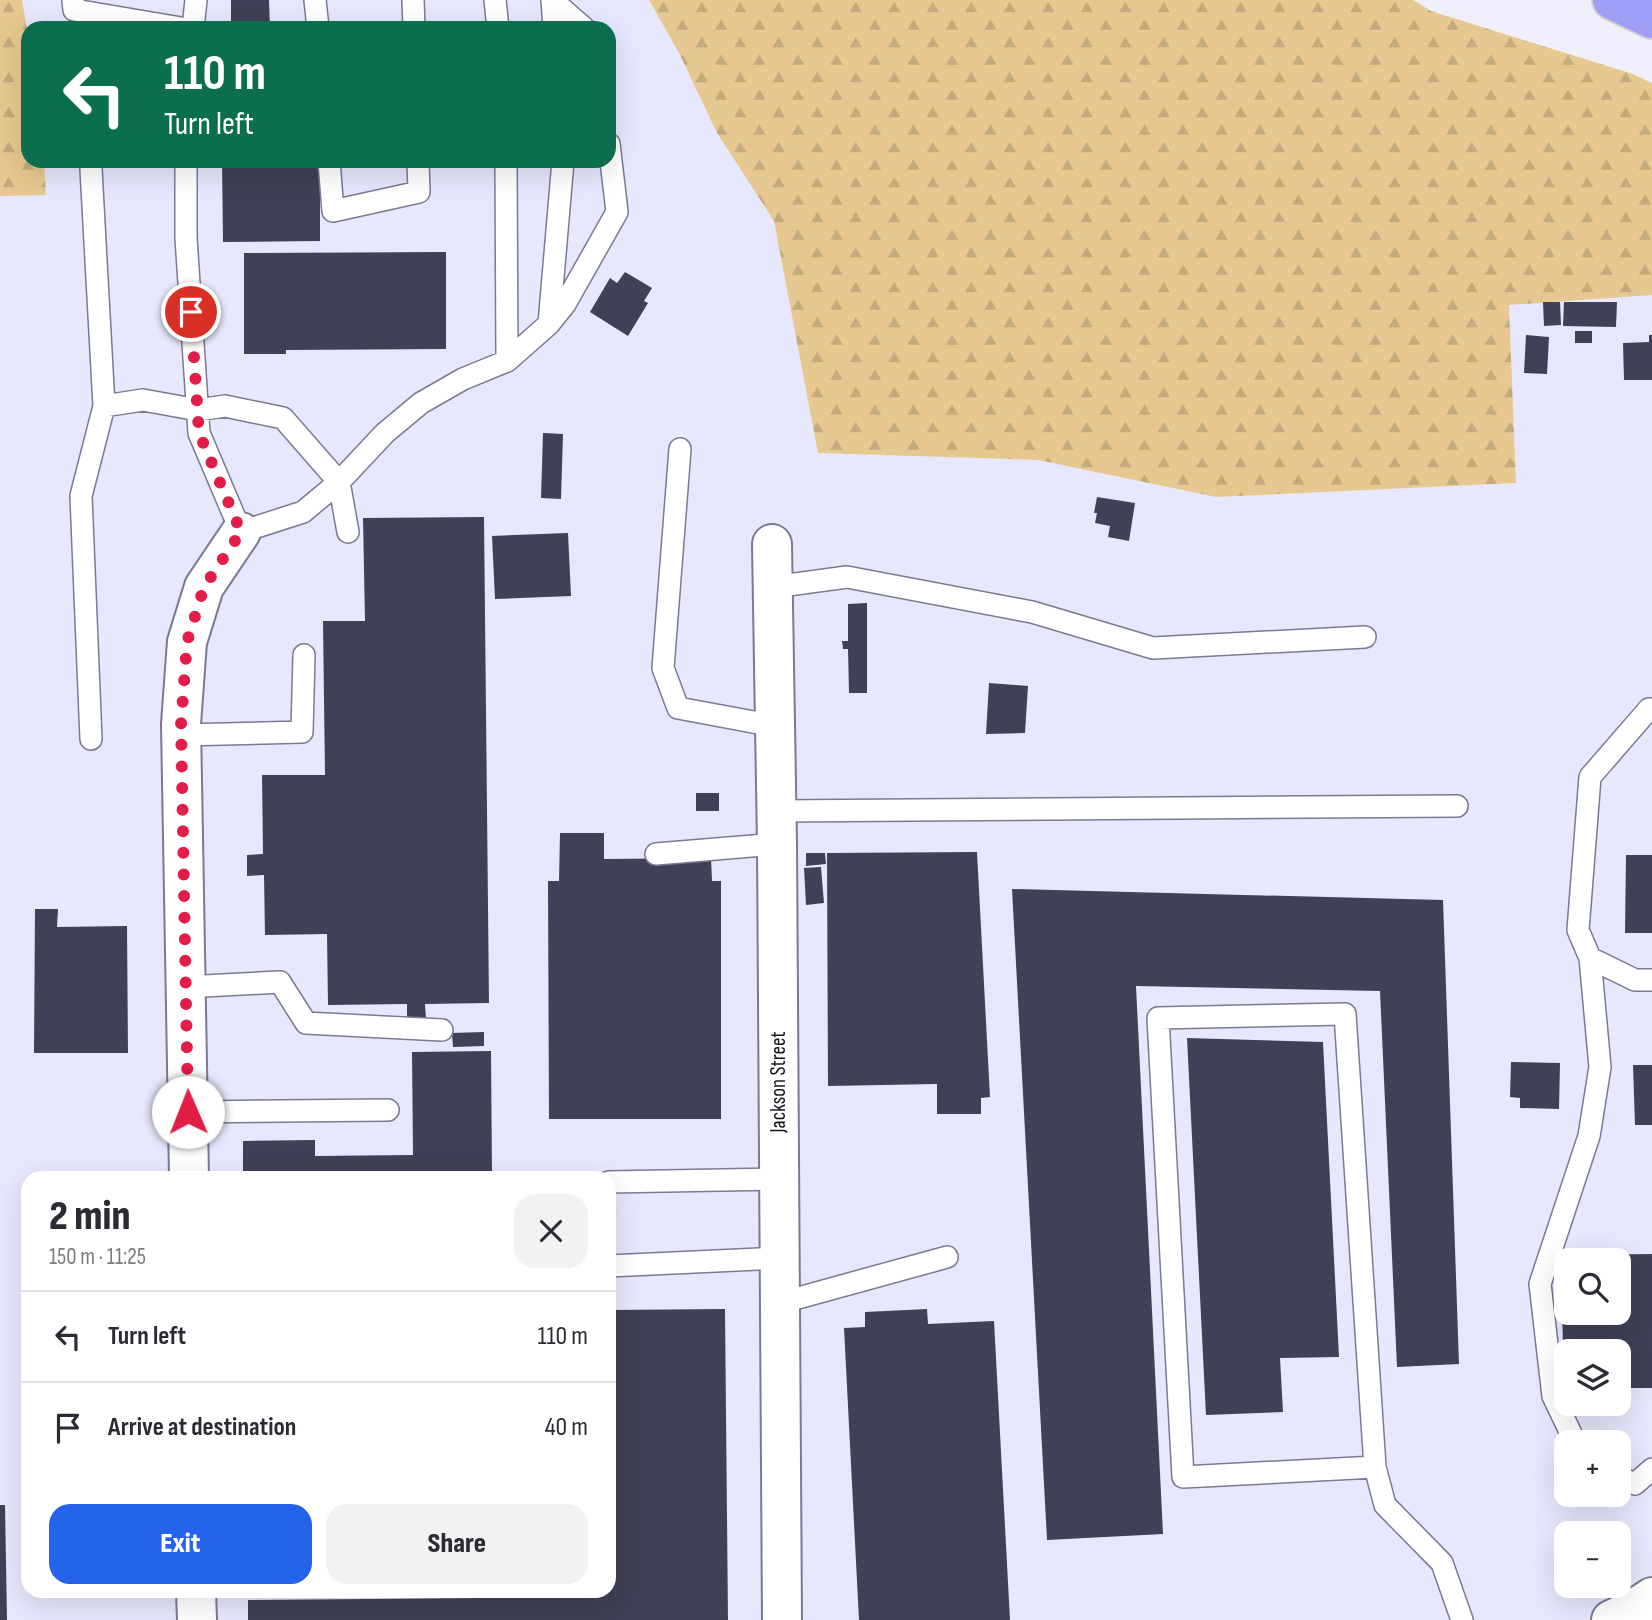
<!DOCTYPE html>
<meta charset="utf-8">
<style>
:root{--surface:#fff;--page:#f2f2f3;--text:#2b2b33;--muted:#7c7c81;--line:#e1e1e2;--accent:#2563eb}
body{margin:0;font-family:"Sofia Sans Condensed",sans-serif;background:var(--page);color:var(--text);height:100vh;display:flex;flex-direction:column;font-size:26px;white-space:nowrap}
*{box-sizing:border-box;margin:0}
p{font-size:23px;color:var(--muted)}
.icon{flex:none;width:38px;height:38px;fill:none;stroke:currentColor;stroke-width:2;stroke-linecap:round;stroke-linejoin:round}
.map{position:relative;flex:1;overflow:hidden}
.panel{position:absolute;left:21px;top:1171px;width:595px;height:427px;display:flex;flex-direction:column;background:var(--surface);border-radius:21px;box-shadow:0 7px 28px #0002}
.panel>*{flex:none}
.guide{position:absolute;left:21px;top:21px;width:595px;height:147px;border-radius:21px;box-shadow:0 7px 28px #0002;background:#0b6e4f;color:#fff;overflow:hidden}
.fabs{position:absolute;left:1554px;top:1248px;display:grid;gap:14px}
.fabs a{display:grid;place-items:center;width:77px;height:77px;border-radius:14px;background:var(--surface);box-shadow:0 7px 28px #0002;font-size:35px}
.pin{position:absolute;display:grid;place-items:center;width:60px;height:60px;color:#fff;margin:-30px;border:4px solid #fff;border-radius:50%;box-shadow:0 2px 7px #0007}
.me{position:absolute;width:77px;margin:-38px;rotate:359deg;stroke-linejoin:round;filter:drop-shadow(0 0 5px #0008)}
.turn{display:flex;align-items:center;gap:24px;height:147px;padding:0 28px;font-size:32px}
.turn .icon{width:91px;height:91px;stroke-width:2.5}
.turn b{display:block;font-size:49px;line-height:60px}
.round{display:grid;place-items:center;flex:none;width:74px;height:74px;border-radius:21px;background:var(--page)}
.head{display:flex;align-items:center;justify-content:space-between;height:119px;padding:0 28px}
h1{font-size:42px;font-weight:800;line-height:52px}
.primary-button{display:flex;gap:14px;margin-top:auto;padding:14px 28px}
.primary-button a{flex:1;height:80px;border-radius:21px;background:var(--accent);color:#fff;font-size:28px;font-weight:800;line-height:80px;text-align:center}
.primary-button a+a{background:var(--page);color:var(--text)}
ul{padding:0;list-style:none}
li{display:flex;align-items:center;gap:21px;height:91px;padding:0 28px;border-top:2px solid var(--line)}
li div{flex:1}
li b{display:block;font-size:26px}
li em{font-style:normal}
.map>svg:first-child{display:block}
.built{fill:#e7e7fd;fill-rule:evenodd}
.forest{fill:url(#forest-firs)}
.building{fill:#404056}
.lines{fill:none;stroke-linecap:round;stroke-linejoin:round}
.lane-casing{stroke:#7a7a93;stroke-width:24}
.street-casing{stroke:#7a7a93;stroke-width:42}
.highway-casing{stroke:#d0d0d2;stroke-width:42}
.lane{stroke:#fff;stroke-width:21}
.street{stroke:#fff;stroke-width:38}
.highway{stroke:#a09df6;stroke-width:38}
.route{stroke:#e11d48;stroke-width:12;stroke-dasharray:0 21.6}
.labels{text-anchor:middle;stroke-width:7;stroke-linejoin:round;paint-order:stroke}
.street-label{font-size:21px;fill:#14141d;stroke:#fff}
</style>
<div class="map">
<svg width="1652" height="1620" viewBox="0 0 1652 1620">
<defs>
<pattern id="forest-firs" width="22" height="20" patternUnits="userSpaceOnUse" patternTransform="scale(1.75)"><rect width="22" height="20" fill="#e6c890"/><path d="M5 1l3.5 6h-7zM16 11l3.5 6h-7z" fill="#c4ab7c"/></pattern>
</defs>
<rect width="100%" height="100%" fill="#f0f0fc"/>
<path class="built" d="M 22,0 L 649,0 L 680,55 L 717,133 L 774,221 L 818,453 L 1038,460 L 1216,497 L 1516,483 L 1509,305 L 1652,295 L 1652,1600 L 1610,1620 L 0,1620 L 0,196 L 45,195 L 44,161 L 609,161 L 609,28 L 28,28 L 28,35 ZM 28,1178 L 609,1178 L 609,1591 L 28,1591 ZM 1566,1260 L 1619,1260 L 1619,1312 L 1566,1312 ZM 1566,1351 L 1619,1351 L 1619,1404 L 1566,1404 ZM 1566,1442 L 1619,1442 L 1619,1494 L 1566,1494 ZM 1566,1533 L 1619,1533 L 1619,1586 L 1566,1586 Z"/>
<path class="forest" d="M 0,0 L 22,0 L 28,35 L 28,161 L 44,161 L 46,195 L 0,196 Z
M 649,0 L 1413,0 L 1431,11 L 1633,74 L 1652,83 L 1652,295 L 1509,305 L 1516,483 L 1216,497 L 1038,460 L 818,453 L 774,221 L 717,133 L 680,55 Z"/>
<path class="building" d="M 231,0 L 269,0 L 270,28 L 231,28 Z
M 222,161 L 320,161 L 320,241 L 223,242 Z
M 446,252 L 446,349 L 286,350 L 286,354 L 244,354 L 244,253 Z
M 625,272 L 652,288 L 644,301 L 648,303 L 628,336 L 590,312 L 610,278 L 617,283 Z
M 1543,302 L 1560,302 L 1561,325 L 1544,326 Z
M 1564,302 L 1617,302 L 1616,327 L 1563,326 Z
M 1575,331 L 1592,331 L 1592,343 L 1575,343 Z
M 1526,335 L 1549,337 L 1547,374 L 1524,373 Z
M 1649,335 L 1652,335 L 1652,380 L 1624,380 L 1623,343 L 1649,342 Z
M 543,433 L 563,434 L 561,499 L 541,498 Z
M 1097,497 L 1135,503 L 1129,541 L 1108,537 L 1110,526 L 1095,523 L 1097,513 L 1094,513 Z
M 484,517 L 489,1003 L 425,1004 L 426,1019 L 407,1020 L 407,1004 L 328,1005 L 327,934 L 265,935 L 264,875 L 247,876 L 247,855 L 263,854 L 262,775 L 325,775 L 323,621 L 365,621 L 363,518 Z
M 568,533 L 571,596 L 495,599 L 492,536 Z
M 867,603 L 867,693 L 849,693 L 848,649 L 843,649 L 842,641 L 848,641 L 848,604 Z
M 989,683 L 1028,686 L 1025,733 L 986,734 Z
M 696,793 L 719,793 L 719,811 L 696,811 Z
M 560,833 L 604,833 L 604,859 L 711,858 L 712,881 L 721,881 L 721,1119 L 549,1119 L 548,881 L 559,881 Z
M 977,852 L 990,1097 L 981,1098 L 981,1114 L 937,1114 L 937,1084 L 828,1086 L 827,853 Z
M 806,853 L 825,853 L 826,864 L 806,866 Z
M 1626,855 L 1652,855 L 1652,933 L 1625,933 Z
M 821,867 L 824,903 L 806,905 L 804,868 Z
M 1012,889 L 1443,900 L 1459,1364 L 1397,1367 L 1380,991 L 1136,986 L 1163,1534 L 1047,1540 Z
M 35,909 L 58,909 L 57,927 L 127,926 L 128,1053 L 34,1053 Z
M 484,1032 L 484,1046 L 453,1047 L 452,1033 Z
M 1187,1038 L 1323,1042 L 1339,1357 L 1280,1358 L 1283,1412 L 1206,1415 Z
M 491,1051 L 492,1178 L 243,1178 L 243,1141 L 315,1140 L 315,1156 L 413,1155 L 412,1052 Z
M 1511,1062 L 1560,1063 L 1559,1109 L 1520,1108 L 1520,1098 L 1510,1097 Z
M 1633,1065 L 1652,1065 L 1652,1125 L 1635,1125 Z
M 1652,1254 L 1652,1388 L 1619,1388 L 1619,1351 L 1566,1351 L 1566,1356 L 1563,1349 L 1562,1303 L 1566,1303 L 1566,1312 L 1619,1312 L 1619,1260 L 1565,1260 L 1565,1255 Z
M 725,1309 L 728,1620 L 248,1620 L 248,1600 L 481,1598 L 481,1595 L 464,1595 L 464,1591 L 496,1591 L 496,1596 L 530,1597 L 530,1591 L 609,1591 L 609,1310 Z
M 927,1309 L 928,1324 L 994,1321 L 1010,1620 L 859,1620 L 844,1328 L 865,1327 L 865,1312 Z
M 0,1505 L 5,1505 L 7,1620 L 0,1620 Z"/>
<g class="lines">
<g class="lane-casing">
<path id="lane" d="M 73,0 L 74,10 L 181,28
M 315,0 L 318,28
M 413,0 L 414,28
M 495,0 L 498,28
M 552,0 L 584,28
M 552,0 L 554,28
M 193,28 L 196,0
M 186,161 L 186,238 L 199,433 L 241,532 L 303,512 L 339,482 L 385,433 L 421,403 L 463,379 L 507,361 L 549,324 L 565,304 L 617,212 L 609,144
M 329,161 L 333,211 L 419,192 L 418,161
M 506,161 L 507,361
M 91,169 L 104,406 L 81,496 L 91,739
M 549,324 L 563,161
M 104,406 L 143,400 L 198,410 L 225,406 L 283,418 L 339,482 L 348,532
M 680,449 L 663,668 L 678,708 L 775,726
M 773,587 L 847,577 L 1032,612 L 1153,648 L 1365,637
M 1652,709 L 1649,709 L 1590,777 L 1578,930 L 1590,958 L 1635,980 L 1652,980
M 181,735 L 302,732 L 304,655
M 776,811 L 1457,806
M 656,854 L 777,844
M 185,987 L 280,982 L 306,1023 L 442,1030
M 188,1112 L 388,1110
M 609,1182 L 779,1179
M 609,1266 L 780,1258
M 780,1303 L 947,1257
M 1575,1442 L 1553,1396 L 1540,1284 L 1589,1136 L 1600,1067 L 1590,958
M 1375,1467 L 1183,1477 L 1158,1018 L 1345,1014 L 1375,1467 L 1385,1505 L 1442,1563 L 1462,1620
M 1619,1477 L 1635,1484 L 1652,1469"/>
</g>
<g class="street-casing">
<path id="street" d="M 772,544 L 777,844 L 782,1620
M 189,1178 L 181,724 L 187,642 L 204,587 L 241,532
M 196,1591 L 197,1620
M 1611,1620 L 1634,1609 L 1652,1597"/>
</g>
<g class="highway-casing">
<path id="highway" d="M 1612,0 L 1652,19"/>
</g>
<use href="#lane" class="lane"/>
<use href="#street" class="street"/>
<use href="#highway" class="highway"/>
</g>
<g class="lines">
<path class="route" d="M 188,1112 L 181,724 L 187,642 L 204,587 L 241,532 L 199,433 L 191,312"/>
</g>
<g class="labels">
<g class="street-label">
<text transform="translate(778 1082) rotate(-90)" y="7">Jackson Street</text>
</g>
</g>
</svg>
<div class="fabs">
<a><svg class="icon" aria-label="search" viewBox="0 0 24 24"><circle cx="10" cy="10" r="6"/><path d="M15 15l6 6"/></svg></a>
<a><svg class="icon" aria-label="layers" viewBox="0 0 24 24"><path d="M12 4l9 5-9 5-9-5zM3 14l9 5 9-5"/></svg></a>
<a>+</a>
<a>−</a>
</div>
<div class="pin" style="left:191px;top:312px;background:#d93025"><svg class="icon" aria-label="arrive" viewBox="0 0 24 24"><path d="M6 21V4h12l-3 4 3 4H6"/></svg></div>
<svg class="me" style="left:188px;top:1112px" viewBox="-20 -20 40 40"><circle r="19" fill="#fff"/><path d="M0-13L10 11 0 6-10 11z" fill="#e11d48"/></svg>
<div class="guide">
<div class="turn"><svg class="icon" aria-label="left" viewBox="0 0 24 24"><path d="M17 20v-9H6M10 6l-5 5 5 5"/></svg><div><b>110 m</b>Turn left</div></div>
</div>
<section class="panel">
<div class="head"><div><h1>2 min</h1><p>150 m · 11:25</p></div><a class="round"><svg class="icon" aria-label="close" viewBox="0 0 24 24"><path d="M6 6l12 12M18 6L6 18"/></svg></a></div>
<ul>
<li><svg class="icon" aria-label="left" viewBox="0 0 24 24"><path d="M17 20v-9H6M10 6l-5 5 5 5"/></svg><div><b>Turn left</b></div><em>110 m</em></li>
<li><svg class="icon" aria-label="arrive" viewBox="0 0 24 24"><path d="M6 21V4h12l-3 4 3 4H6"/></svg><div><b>Arrive at destination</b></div><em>40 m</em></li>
</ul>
<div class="primary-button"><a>Exit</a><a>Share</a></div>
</section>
</div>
